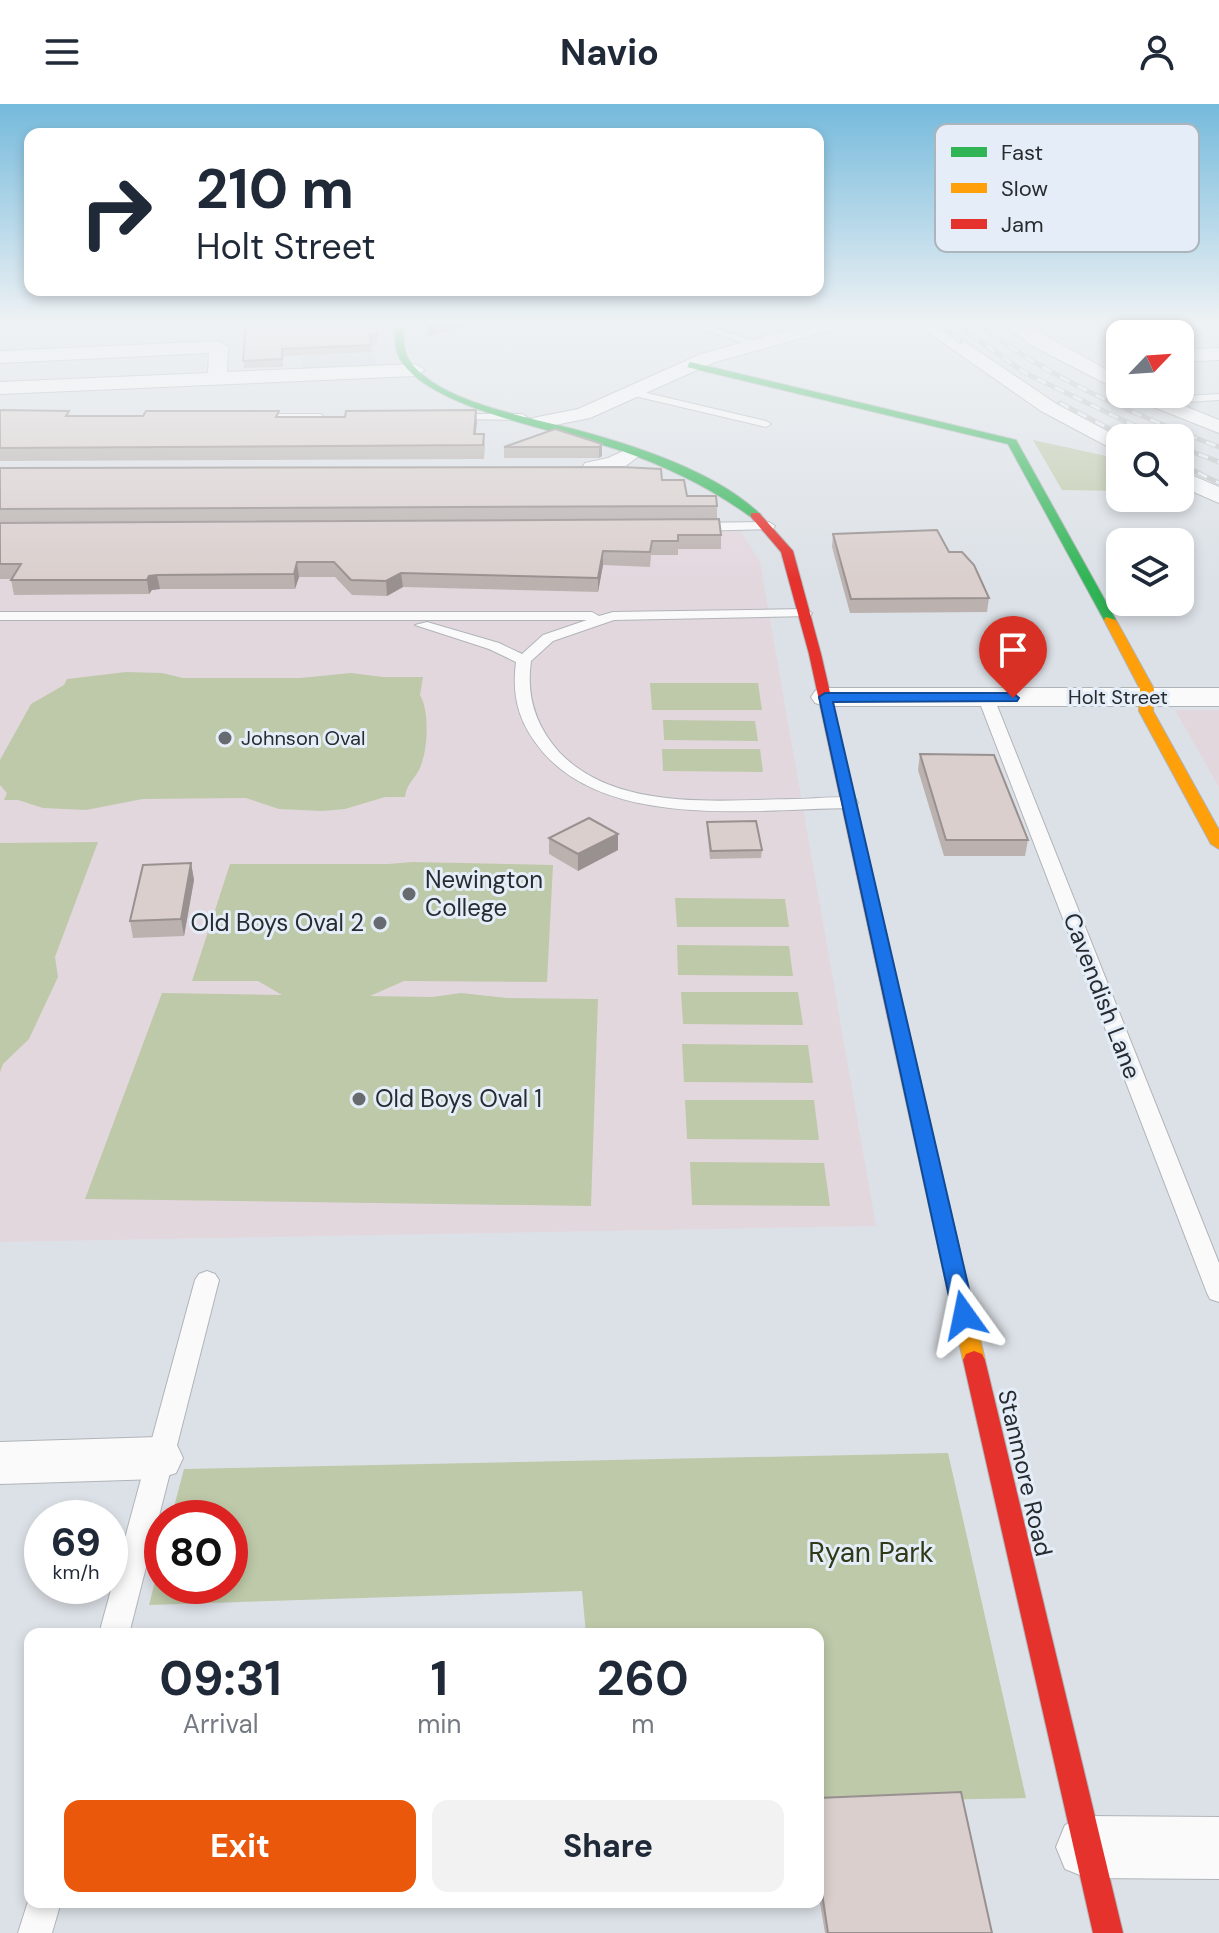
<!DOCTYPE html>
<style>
:root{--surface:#fff;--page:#f2f2f3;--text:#1f2937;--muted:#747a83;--accent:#ea580c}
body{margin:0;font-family:"DM Sans",sans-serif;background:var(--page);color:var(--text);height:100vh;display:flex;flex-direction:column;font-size:30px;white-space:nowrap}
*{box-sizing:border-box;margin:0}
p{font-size:26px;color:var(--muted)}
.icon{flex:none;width:44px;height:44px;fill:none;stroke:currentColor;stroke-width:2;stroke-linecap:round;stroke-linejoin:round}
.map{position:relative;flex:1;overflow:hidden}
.panel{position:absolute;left:24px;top:1524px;width:800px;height:280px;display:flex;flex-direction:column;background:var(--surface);border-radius:16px;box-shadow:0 4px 12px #0003}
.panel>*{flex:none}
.hud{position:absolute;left:24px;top:24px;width:800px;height:168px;border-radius:16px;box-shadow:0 4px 12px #0003;background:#fff;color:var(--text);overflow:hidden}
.needle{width:52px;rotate:65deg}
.tools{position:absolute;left:1106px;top:216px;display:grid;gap:16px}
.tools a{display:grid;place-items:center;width:88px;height:88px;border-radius:16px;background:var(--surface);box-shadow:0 4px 12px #0003;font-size:40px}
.speed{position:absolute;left:24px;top:1396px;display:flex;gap:16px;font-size:40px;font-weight:700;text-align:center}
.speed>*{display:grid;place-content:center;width:104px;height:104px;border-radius:50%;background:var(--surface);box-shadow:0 4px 12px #0003;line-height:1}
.speed small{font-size:20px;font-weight:400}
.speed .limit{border:12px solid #d22;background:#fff;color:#111}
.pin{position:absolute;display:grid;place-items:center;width:68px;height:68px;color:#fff;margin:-82px -34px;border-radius:50% 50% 50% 0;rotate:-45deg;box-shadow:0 0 8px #0007}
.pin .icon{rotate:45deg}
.me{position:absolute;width:88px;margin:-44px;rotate:348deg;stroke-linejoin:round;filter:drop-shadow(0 0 6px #0008)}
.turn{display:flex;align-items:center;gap:28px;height:168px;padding:0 40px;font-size:36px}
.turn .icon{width:104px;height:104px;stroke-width:2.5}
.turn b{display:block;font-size:56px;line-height:68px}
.eta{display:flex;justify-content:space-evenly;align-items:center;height:136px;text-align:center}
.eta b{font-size:48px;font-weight:700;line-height:56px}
.primary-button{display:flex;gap:16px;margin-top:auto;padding:16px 40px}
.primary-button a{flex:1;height:92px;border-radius:16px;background:var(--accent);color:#fff;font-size:32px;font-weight:700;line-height:92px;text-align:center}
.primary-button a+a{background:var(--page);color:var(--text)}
header{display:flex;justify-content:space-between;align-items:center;height:104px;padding:0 40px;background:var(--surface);font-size:36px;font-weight:700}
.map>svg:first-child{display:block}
.built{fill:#cbd6e1}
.education{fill:#e3d7de}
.green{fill:#bec9a9}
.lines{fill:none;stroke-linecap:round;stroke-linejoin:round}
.lane-casing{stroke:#b0b4b8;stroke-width:2}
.street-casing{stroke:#b0b4b8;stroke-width:2}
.fast-casing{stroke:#b0b4b8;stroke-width:2}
.slow-casing{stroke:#b0b4b8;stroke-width:2}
.jam-casing{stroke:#b0b4b8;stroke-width:2}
.lane{fill:#fafafb;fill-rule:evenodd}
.street{fill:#fafafb;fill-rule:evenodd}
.fast{fill:#30b455;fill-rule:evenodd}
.slow{fill:#ff9f0a;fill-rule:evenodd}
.jam{fill:#e5322d;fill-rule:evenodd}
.rail-casing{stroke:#c0c2c3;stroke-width:5}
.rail{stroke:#e5eef8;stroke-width:3;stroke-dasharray:10;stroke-linecap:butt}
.wall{fill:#bbb2b0}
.shaded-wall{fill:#999190}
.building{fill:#dacfcd;stroke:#999190;stroke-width:2}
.route{fill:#1a73e8;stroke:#114b97;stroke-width:2}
.poi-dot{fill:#676b70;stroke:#e5eef8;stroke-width:3}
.labels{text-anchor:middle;stroke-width:6;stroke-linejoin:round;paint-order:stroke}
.far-street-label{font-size:20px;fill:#282c30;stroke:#e5eef8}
.far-poi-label{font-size:20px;fill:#282c30;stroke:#e5eef8;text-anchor:start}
.poi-label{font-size:24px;fill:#282c30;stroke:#e5eef8;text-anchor:start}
.street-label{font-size:24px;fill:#282c30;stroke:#e5eef8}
.near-park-label{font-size:28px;fill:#313917;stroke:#e5eef8}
.key{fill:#e5eef8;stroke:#acb4bc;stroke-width:2}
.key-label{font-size:22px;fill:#282c30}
</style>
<header><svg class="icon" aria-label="menu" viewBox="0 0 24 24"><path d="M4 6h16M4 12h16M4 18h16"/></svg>Navio<svg class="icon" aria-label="person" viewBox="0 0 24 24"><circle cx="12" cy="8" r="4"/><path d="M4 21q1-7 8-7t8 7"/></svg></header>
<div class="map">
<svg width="1219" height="1829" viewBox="0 0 1219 1829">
<rect width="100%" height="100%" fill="#dce1e7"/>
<path class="built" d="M 306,219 L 378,219 L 374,249 L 380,269 L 306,272 L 301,260 Z"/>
<path class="education" d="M 741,427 L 760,458 L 876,1122 L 0,1138 L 0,430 Z
M 1175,606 L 1219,606 L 1219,683 Z"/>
<path class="green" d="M 1033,336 L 1120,355 L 1120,387 L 1062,386 Z
M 126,568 L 162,569 L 183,574 L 300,574 L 351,569 L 383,573 L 423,573 L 420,591 C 430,607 428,649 419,666 C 413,677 407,679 405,693 L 385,693 L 345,705 L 322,707 L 279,705 L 246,694 L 143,695 L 86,706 L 43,704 L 18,696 L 4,696 L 7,689 L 0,681 L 0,656 L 31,600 L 64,581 L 67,575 Z
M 650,579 L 758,579 L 762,606 L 652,606 Z
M 663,616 L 755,617 L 758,637 L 664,636 Z
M 662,645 L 760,645 L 763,668 L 663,667 Z
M 98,738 L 55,853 L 58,873 L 29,935 L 3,960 L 0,968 L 0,739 Z
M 412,758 L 553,761 L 547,878 L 404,877 L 370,892 L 432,893 L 461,889 L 507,894 L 598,895 L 591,1102 L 85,1095 L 162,889 L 282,891 L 258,877 L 192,877 L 230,760 L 388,760 Z
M 675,794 L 785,795 L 789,823 L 677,823 Z
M 677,841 L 789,842 L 793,872 L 678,871 Z
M 681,888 L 798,888 L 803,921 L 683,920 Z
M 682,940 L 808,941 L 813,979 L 684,978 Z
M 685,996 L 814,996 L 819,1036 L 687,1035 Z
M 690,1058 L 824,1059 L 830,1102 L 692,1101 Z
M 948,1349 L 1026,1694 L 818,1698 L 818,1530 L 586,1530 L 582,1487 L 149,1501 L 162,1450 L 162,1482 L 230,1482 L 230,1414 L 171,1414 L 184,1365 Z"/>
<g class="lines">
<g class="lane-casing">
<path id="lane" d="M 684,219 L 699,219 L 761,240 L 753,242 Z
M 630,285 L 766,317 L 771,320 L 766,323 L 626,290 L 626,286 Z
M 1219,290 L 1219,296 L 1152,300 L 1147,297 L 1152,294 Z
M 320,310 L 325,313 L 324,315 L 252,316 L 247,313 L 252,310 Z
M 452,310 L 522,310 L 527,313 L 522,316 L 448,315 L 447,313 Z
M 769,418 L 775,422 L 773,425 L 693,427 L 687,423 L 693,419 Z
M 805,505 L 812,509 L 810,512 L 614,516 L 553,537 L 531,557 C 526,592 535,621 559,648 C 616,708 719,696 794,695 C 814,695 837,691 856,695 L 858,699 L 850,704 C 754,705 598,728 535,638 C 517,613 512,588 516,558 L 489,545 L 415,521 L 427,518 L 499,539 L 522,550 L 543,531 L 587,516 L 0,516 L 0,508 L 592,508 L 599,512 L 613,508 Z
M 986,589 L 994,594 L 1219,1159 L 1219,1198 L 1210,1195 L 1207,1189 L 978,594 Z
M 207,1167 L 215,1170 L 219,1176 L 129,1530 L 99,1530 L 195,1176 L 199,1170 Z
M 30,1791 L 30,1798 L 61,1798 L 52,1829 L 18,1829 Z"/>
</g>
<g class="street-casing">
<path id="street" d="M 814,219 L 845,219 L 842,223 L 715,258 L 590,314 L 540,324 L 530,318 L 533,314 L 578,305 L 701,250 Z
M 915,219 L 937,219 L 1055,299 L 1120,334 L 1120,349 L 1041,307 Z
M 1002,219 L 1023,219 L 1120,273 L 1120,287 L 1031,241 Z
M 219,237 L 228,243 L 227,268 L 415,260 L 425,266 L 415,272 L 0,290 L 0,278 L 208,269 L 209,249 L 0,259 L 0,247 Z
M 1219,244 L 1219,256 L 1180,258 L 1180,246 Z
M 1128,290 L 1155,290 L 1219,316 L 1219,329 L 1131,294 Z
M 632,343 L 643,349 L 623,364 L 593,371 L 582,364 L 585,359 L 608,354 Z
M 1180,366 L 1219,383 L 1219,399 L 1180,382 Z
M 825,584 L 1219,584 L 1219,602 L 825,602 L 815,599 L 811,593 L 815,587 Z
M 158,1333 L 176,1339 L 183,1354 L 176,1369 L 158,1375 L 0,1380 L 0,1338 Z
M 1087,1712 L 1219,1713 L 1219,1775 L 1087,1774 L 1065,1765 L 1056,1743 L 1065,1721 Z"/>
</g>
<g class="fast-casing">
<path id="fast" d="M 396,219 L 404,219 C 404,231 402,245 409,256 C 438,299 530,313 577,326 C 636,342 717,368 761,411 L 751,413 C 711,384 668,363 622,347 C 567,328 429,306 400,255 C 394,244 395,232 396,219 Z
M 690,258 L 1016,336 L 1116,516 L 1110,520 L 1104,516 L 1008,340 L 687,263 Z"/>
</g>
<g class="slow-casing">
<path id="slow" d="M 1106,513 L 1116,516 L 1154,585 L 1153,607 L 1219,726 L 1219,745 L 1211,740 L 1139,607 L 1140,585 L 1104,516 Z
M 897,909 L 906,915 L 985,1256 L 982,1262 L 974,1265 L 966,1262 L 963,1256 L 888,915 Z"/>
</g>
<g class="jam-casing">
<path id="jam" d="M 751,409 L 759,409 L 793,447 L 821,550 L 906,915 L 903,919 L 891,919 L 888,915 L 809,550 L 781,448 L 751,413 Z
M 974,1247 L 982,1250 L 985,1256 L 1123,1829 L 1093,1829 L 963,1256 L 966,1250 Z"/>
</g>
<use href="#lane" class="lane"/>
<use href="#street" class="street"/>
<use href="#fast" class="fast"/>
<use href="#slow" class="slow"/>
<use href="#jam" class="jam"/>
<g class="rail-casing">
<path id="rail" d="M 936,219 L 961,238
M 954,219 L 1025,269 L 1160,334
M 976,219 C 1050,275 1133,310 1219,343
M 1060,299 L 1127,334
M 1180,343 L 1219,358
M 1180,360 L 1219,379"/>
</g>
<use href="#rail" class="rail"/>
</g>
<path class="wall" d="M 246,219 L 380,219 L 378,238 L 371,239 L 372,248 L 283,252 L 283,263 L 244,264 L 243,257 Z
M 0,306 L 70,312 L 280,313 L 345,313 L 476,306 L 476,330 L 484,330 L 485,343 L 484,355 L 0,357 Z
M 602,340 L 602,352 L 599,354 L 504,354 L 504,343 Z
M 0,364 L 662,376 L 687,392 L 717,402 L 717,415 L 721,431 L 721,445 L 678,445 L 678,451 L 651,451 L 650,463 L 603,461 L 598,488 L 403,483 L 387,492 L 352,491 L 335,473 L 299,473 L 295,485 L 160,485 L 152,486 L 149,490 L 14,491 L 11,476 L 12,475 L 0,475 Z
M 833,430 L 949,448 L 989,494 L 987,508 L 850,509 L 832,443 Z
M 920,650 L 1028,736 L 1025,752 L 944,752 L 918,666 Z
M 707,718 L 762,746 L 761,754 L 710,755 L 707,726 Z
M 618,730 L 618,746 L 578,767 L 549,750 L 549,734 Z
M 191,759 L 194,776 L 184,832 L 133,834 L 130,817 Z
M 818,1694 L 992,1829 L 825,1829 L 820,1799 L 763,1802 L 762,1798 L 818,1798 Z"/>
<path class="shaded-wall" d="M 427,219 L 478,219 L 428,232 Z
M 476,306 L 477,319 L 474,343 L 474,330 Z
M 602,340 L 602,352 L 599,354 L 599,343 Z
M 603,447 L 603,461 L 598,488 L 598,474 Z
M 297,458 L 299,473 L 295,485 L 294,470 Z
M 401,469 L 403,483 L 387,492 L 386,477 Z
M 157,471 L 160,485 L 152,486 L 149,490 L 147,476 L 149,472 Z
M 618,730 L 618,746 L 578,767 L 578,750 Z
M 191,759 L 194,776 L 184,832 L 181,815 Z"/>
<path class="building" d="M 246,219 L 379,219 L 377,231 L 370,231 L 371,241 L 282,245 L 282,255 L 243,257 Z
M 0,306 L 69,307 L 66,312 L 143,312 L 146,307 L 279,307 L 276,313 L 345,313 L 346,307 L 476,306 L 474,330 L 484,330 L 483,341 L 0,344 Z
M 555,325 L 602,340 L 599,343 L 504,343 Z
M 622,363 L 661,365 L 662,376 L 684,376 L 687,392 L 716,392 L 717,402 L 0,405 L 0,364 Z
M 719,415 L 721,431 L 678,431 L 678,437 L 652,437 L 650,448 L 603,447 L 598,474 L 401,469 L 386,477 L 351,476 L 334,458 L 297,458 L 294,470 L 157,471 L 149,472 L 147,476 L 11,476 L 21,460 L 0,460 L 0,419 Z
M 937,426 L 949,448 L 962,448 L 974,461 L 989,494 L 851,495 L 833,430 Z
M 920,650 L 994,651 L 1028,736 L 946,736 Z
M 589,714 L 618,730 L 578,750 L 549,734 Z
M 756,717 L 762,746 L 711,747 L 707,718 Z
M 191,759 L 181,815 L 130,817 L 143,761 Z
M 961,1688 L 992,1829 L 828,1829 L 822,1789 L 818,1789 L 818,1694 Z"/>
<linearGradient id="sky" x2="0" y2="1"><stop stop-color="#75badc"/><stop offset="0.46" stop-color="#eff2f4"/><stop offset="1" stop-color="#eff2f4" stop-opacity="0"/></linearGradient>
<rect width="1219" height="476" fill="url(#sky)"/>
<path class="route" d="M 1013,589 L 1019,594 L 1017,597 L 833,598 L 975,1211 L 972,1217 L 964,1219 L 956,1217 L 953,1211 L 819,593 L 825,589 Z"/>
<g class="poi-dot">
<circle cx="225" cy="634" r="8"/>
<circle cx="409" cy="790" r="8"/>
<circle cx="380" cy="819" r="8"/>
<circle cx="359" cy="995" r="8"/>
</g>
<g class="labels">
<g class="far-street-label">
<text x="1118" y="600">Holt Street</text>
</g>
<g class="far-poi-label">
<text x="241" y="641">Johnson Oval</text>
</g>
<g class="poi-label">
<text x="425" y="784">Newington<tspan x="425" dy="28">College</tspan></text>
<text x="364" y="827" text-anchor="end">Old Boys Oval 2</text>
<text x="375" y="1003">Old Boys Oval 1</text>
</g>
<g class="street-label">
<text transform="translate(1102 892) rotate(69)" y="8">Cavendish Lane</text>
<text transform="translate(1025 1369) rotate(77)" y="8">Stanmore Road</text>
</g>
<g class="near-park-label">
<text x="871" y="1458">Ryan Park</text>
</g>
</g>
<rect x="935" y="20" width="264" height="128" rx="12" class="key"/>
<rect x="951" y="43" width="36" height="10" fill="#30b455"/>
<rect x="951" y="79" width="36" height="10" fill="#ff9f0a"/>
<rect x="951" y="115" width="36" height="10" fill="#e5322d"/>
<g class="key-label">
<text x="1001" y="56">Fast</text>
<text x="1001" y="92">Slow</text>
<text x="1001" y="128">Jam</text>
</g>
</svg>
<div class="tools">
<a><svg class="needle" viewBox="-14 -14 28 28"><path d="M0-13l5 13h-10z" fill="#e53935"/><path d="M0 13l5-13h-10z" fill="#747a83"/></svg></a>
<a><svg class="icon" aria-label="search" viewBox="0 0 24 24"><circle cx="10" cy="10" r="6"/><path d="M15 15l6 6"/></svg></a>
<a><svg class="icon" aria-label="layers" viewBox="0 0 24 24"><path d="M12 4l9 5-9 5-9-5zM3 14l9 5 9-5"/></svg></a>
</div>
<div class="speed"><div>69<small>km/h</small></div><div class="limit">80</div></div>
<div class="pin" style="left:1013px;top:594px;background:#d93025"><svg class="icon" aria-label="arrive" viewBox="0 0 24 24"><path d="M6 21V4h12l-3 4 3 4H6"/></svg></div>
<svg class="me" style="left:964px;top:1211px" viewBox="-20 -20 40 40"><path d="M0-17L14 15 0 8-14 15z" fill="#1a73e8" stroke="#fff" stroke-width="4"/></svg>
<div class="hud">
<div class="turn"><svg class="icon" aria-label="right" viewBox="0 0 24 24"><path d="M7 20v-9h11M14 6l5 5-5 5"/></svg><div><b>210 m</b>Holt Street</div></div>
</div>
<section class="panel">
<div class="eta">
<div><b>09:31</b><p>Arrival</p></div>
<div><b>1</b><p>min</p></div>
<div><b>260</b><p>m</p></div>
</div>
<div class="primary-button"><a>Exit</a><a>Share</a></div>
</section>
</div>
